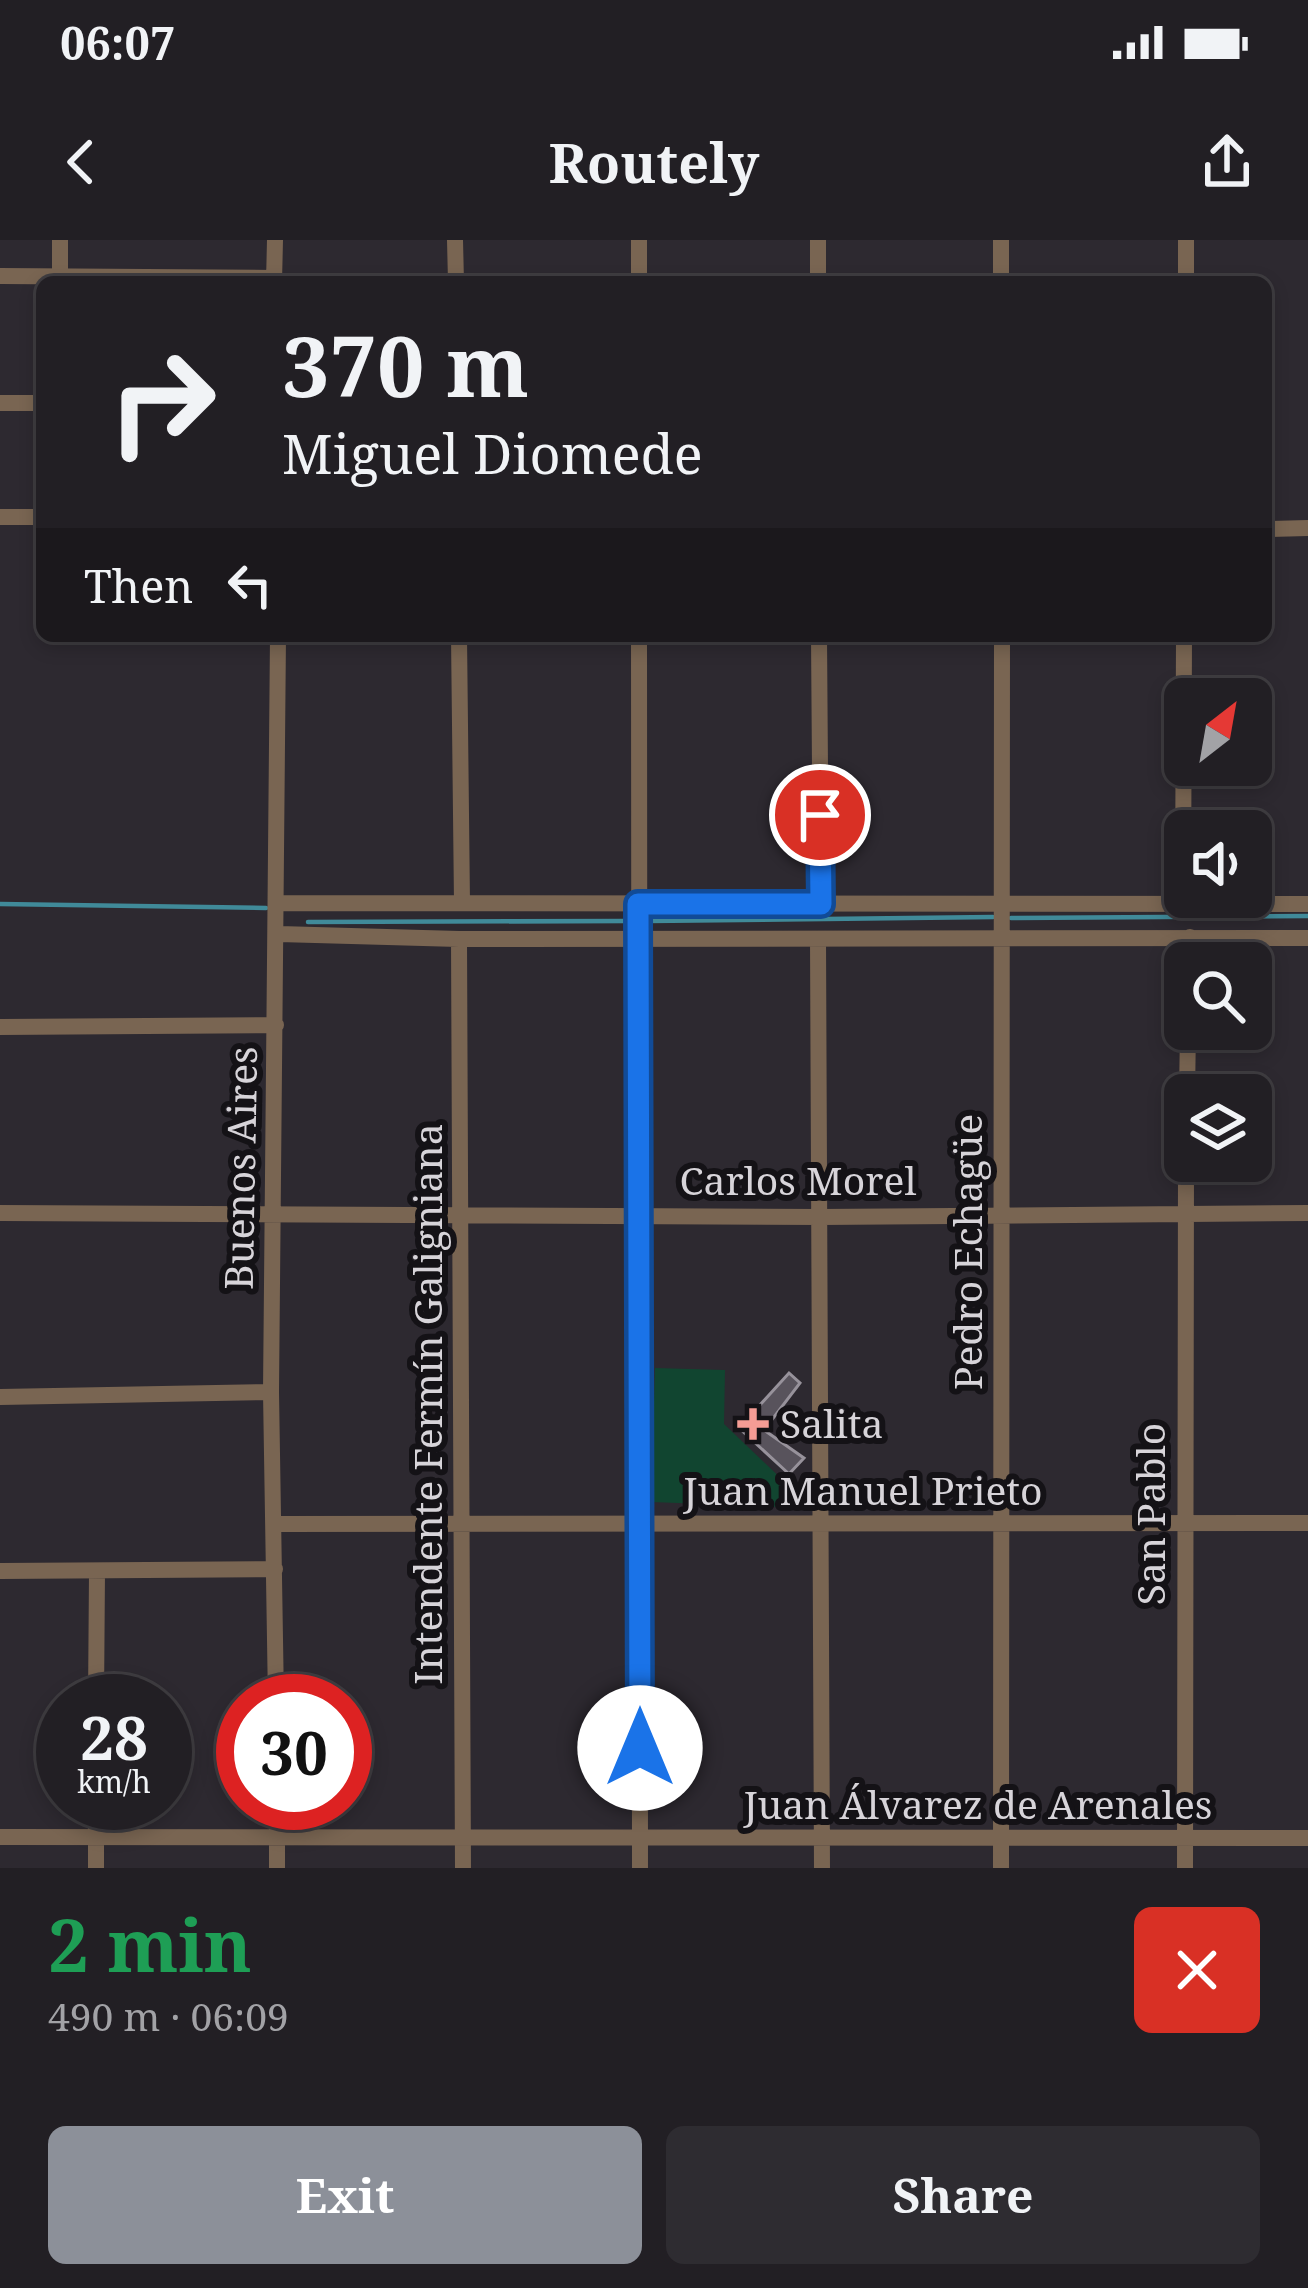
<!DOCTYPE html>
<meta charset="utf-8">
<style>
:root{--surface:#221f24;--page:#2e2c31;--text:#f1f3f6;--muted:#a2a2a6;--line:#3f3d41;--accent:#8c9099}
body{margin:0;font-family:"Noto Serif",serif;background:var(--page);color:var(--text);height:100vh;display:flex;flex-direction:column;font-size:45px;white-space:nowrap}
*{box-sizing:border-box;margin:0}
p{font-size:39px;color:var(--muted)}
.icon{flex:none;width:66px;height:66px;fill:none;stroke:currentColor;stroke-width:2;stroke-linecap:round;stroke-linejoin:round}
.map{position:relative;height:1628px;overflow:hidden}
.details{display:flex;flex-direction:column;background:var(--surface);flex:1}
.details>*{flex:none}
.hud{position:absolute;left:36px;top:36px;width:1236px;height:366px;border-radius:18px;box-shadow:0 6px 18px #0003,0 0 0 3px var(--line);background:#221f24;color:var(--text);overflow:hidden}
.needle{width:78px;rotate:31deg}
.fabs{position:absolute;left:1164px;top:438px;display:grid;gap:24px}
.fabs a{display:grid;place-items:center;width:108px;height:108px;border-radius:18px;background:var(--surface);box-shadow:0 6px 18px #0003,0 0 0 3px var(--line);font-size:60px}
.speed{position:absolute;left:36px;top:1434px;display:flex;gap:24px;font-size:60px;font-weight:700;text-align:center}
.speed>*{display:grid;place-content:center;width:156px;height:156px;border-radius:50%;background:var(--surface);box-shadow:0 6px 18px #0003,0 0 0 3px var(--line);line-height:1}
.speed small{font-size:30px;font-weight:400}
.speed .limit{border:18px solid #d22;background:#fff;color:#111}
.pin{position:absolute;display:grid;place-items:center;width:102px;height:102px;color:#fff;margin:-51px;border:6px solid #fff;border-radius:50%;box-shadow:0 3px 12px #0007}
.me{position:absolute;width:132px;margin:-66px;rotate:0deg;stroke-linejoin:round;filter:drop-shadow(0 0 9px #0008)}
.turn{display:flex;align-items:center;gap:42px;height:252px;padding:0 48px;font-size:54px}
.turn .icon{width:156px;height:156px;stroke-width:2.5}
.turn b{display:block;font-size:84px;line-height:102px}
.then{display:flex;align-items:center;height:114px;padding:0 48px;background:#0003;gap:24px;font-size:45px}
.round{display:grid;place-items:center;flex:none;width:126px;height:126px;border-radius:18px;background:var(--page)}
.headline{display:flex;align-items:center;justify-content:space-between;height:204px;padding:0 48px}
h1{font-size:72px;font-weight:700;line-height:90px;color:#1e9e55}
.action{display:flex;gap:24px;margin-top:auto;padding:24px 48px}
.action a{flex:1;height:138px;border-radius:18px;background:var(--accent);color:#fff;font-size:48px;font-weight:700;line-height:138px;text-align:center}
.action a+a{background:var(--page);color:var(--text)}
.status{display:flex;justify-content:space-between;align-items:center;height:84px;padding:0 60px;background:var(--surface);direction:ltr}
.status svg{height:33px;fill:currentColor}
header{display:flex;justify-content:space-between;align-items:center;height:156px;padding:0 48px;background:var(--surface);font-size:54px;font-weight:700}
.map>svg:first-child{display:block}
.green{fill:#114530}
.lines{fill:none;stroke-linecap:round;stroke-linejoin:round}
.stream{stroke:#408a99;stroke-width:4.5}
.building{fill:#58535c;stroke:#97929b;stroke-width:3}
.minor{stroke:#796552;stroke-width:16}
.route-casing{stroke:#114b97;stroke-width:30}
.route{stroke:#1a73e8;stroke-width:21}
.poi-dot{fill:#f59c95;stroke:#141216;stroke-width:4.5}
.labels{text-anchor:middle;stroke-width:12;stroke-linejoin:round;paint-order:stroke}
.street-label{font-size:39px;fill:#d7d4d9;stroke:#141216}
.poi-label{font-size:39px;fill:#d7d4d9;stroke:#141216;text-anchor:start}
</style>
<div class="status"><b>06:07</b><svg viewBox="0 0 49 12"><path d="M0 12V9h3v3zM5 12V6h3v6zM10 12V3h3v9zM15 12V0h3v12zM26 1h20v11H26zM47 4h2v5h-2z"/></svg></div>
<header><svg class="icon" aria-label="back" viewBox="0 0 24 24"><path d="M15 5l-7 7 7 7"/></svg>Routely<svg class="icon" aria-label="share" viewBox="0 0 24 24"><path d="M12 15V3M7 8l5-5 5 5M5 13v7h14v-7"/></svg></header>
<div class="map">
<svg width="1308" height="1628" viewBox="0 0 1308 1628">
<rect width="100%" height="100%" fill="#2d2930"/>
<path class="green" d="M 655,1128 L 725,1130 L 724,1184 L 812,1268 L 651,1262 Z"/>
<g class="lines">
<path class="stream" d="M 0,664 L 266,668
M 1011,678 L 1308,676
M 649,681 L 993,677
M 308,682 L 628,681"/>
</g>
<path class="building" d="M 789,1133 L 800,1143 L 764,1190 L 804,1218 L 789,1234 L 739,1188 Z"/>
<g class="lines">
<path class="minor" d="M 455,0 L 456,42
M 639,0 L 639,42
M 818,0 L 818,42
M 1001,0 L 1001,42
M 0,36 L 274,38
M 60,36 L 60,0
M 274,42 L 275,0
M 1186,42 L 1186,0
M 0,163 L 42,163
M 0,277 L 42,277
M 1266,289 L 1308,288
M 459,396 L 462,663
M 639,396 L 640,1628
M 819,396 L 821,664
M 279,663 L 1308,664
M 1183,664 L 1184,396
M 279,694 L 459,699 L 1308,698
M 459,699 L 463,1628
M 818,699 L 822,1628
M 1189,723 L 1190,697
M 0,787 L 276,785
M 1187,855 L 1188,789
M 0,973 L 821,977 L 1308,973
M 0,1157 L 271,1152
M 274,1284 L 1308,1283
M 0,1331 L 275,1329
M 96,1461 L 97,1332
M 276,1461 L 271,1152 L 278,396
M 96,1563 L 96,1628
M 277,1563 L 277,1628
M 0,1597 L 1308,1598
M 1001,1628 L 1002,396
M 1185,1628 L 1186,921"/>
</g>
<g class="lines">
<g class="route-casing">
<path id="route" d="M 640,1508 L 638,664 L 821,664 L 820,575"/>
</g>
<use href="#route" class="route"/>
</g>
<path class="poi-dot" d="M747 1166h12v12h12v12h-12v12h-12v-12h-12v-12h12z"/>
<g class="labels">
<g class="street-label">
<text transform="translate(241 928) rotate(-89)" y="14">Buenos Aires</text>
<text x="798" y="955">Carlos Morel</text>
<text transform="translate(968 1012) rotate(-90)" y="14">Pedro Echagüe</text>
<text transform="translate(428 1164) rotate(-90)" y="14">Intendente Fermín Galigniana</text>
<text x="863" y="1265">Juan Manuel Prieto</text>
<text transform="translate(1151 1274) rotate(-90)" y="14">San Pablo</text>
<text x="978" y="1579">Juan Álvarez de Arenales</text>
</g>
<g class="poi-label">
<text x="780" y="1198">Salita</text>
</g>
</g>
</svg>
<div class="fabs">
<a><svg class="needle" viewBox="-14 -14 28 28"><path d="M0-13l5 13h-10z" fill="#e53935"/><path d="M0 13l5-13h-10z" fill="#a2a2a6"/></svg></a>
<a><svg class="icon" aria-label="sound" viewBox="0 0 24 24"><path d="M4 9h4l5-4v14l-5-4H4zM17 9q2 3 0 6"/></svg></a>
<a><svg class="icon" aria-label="search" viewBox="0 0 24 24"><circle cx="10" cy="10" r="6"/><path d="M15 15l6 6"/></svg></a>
<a><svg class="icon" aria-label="layers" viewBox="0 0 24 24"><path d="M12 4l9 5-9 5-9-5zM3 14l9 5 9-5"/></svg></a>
</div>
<div class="speed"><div>28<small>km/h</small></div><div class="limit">30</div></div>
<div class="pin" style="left:820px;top:575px;background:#d93025"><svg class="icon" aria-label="arrive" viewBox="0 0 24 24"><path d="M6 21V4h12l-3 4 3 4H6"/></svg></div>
<svg class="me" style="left:640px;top:1508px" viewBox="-20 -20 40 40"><circle r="19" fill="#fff"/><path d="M0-13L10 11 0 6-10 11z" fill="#1a73e8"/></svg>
<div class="hud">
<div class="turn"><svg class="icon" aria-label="right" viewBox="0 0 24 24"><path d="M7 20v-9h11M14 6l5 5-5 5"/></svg><div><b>370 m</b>Miguel Diomede</div></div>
<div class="then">Then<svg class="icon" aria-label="left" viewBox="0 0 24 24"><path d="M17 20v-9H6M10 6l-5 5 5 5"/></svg></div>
</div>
</div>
<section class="details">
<div class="headline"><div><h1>2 min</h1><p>490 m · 06:09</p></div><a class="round" style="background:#d93025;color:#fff"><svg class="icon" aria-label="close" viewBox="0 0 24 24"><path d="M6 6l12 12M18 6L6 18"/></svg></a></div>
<div class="action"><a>Exit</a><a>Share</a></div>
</section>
